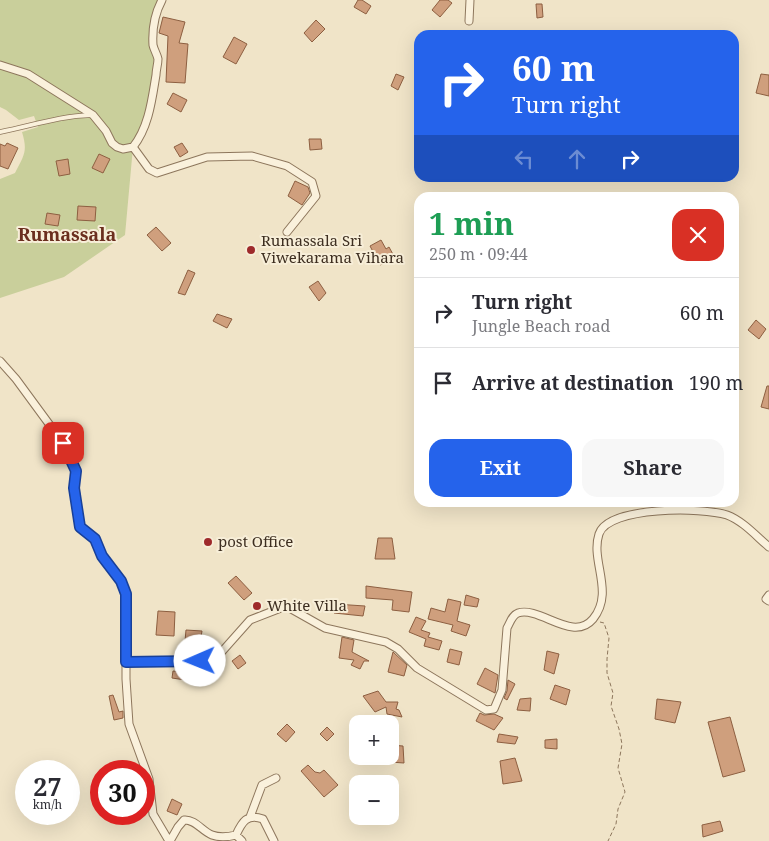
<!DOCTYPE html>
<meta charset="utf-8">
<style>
:root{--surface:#fff;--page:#f7f7f7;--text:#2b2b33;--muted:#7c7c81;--line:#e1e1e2;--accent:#2563eb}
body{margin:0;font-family:"Noto Serif",serif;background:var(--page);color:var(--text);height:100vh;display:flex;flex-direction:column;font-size:19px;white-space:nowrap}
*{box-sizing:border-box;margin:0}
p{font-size:16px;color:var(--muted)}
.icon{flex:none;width:28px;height:28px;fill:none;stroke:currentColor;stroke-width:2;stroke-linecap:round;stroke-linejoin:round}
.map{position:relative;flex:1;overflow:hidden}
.side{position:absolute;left:414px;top:192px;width:325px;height:315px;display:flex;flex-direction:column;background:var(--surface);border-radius:15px;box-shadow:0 5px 20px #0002}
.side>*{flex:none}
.hud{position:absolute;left:414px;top:30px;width:325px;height:152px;border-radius:15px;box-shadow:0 5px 20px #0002;background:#2563eb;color:#fff;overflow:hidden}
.buttons{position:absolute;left:349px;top:715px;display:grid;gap:10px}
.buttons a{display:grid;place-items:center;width:50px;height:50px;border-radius:10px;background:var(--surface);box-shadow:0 5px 20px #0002;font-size:25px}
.speed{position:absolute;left:15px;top:760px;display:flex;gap:10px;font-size:25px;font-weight:700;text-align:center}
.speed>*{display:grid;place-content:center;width:65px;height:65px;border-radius:50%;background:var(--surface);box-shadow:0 5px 20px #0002;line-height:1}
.speed small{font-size:12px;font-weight:400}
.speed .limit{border:8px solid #d22;background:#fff;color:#111}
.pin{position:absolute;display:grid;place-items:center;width:42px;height:42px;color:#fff;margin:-21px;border-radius:10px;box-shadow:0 2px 8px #0006}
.me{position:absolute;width:55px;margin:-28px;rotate:269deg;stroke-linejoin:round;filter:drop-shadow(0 0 4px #0008)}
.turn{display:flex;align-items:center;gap:18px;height:105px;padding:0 15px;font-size:22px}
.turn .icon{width:65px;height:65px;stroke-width:2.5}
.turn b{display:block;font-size:35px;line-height:42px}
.lanes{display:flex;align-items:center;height:48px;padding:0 15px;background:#0003;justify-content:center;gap:25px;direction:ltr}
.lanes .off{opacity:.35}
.round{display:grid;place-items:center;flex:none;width:52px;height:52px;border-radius:15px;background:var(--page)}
.overview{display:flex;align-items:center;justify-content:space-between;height:85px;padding:0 15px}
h1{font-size:30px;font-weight:700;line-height:38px;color:#1e9e55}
.action{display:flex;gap:10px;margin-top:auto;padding:10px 15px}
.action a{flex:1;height:58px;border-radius:15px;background:var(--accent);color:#fff;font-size:20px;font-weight:700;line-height:58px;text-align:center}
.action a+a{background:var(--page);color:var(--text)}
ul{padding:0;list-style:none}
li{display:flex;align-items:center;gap:15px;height:70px;padding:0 15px;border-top:1px solid var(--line)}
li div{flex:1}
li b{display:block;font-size:19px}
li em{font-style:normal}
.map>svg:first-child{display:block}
.green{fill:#c9cf9b}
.building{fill:#cf9f7d;stroke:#8d5f41}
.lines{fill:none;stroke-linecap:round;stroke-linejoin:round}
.service-casing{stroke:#8d765c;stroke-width:5.5}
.minor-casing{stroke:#8d765c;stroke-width:9}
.path{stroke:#8d765c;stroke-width:1;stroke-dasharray:4 2.5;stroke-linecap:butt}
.service{stroke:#faf1dc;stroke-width:4}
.minor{stroke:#faf1dc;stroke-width:7}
.route-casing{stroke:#184099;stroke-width:12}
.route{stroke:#2563eb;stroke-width:9}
.poi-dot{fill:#9e2a2b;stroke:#f7eed8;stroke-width:2}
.labels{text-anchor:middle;stroke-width:4;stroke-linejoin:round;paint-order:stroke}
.poi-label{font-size:15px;fill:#3d2e20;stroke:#f7eed8;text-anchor:start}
.quarter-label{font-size:18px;font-weight:bold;fill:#6b2e1e;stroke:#f7eed8}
</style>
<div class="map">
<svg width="769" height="841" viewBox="0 0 769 841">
<rect width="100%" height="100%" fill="#f0e4c8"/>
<path class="green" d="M 0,0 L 162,0 L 154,24 L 158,61 L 154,93 L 133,147 L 125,235 L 64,277 L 0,298 L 0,179 L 15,173 C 24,155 28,152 22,132 L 38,127 L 34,116 L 19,120 L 6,110 L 0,107 Z"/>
<path class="building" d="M 358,0 L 362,0 L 371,6 L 366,14 L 354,7 Z
M 440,0 L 448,0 L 452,3 L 440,17 L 432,10 Z
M 536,4 L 542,4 L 543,17 L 537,18 Z
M 163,17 L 185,22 L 179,43 L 188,44 L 185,83 L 166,82 L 168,36 L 159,33 Z
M 316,20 L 325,29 L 312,42 L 304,33 Z
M 234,37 L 247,44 L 236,64 L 223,57 Z
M 396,74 L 404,77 L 398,90 L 391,86 Z
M 761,74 L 769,75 L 769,96 L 756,93 Z
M 173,93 L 187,100 L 181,112 L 167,104 Z
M 309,139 L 321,139 L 322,149 L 310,150 Z
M 7,143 L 18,148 L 8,169 L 0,166 L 0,144 L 5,146 Z
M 182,143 L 188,152 L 180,157 L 174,147 Z
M 99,154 L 110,159 L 103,173 L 92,168 Z
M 68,159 L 70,174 L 59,176 L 56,161 Z
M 295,181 L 308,187 L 310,193 L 302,205 L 288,196 Z
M 78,206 L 96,207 L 95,221 L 77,220 Z
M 47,213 L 60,215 L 58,226 L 45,224 Z
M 156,227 L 171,243 L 162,251 L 147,235 Z
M 381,240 L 386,249 L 389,247 L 395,258 L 380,265 L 370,246 Z
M 188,270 L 195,273 L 185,295 L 178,293 Z
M 318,281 L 326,293 L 319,301 L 309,287 Z
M 217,314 L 232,319 L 227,328 L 213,321 Z
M 756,320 L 766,329 L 759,339 L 748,330 Z
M 767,386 L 769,386 L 769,409 L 761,407 Z
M 378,538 L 392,538 L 395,559 L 375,559 Z
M 236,576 L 252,593 L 244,600 L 228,583 Z
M 366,586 L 412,592 L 409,612 L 392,610 L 393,600 L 366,598 Z
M 466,595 L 479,599 L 477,607 L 464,605 Z
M 448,599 L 461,602 L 457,621 L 470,625 L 466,636 L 451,631 L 453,625 L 428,619 L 431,608 L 445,612 Z
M 335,604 L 365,606 L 363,616 L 334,613 Z
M 158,611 L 175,612 L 174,636 L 156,635 Z
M 416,617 L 426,621 L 421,630 L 430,633 L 428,637 L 442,641 L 439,650 L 424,646 L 426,639 L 409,632 Z
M 186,630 L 202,631 L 200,643 L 185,641 Z
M 342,637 L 354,640 L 352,652 L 369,661 L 364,661 L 360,669 L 351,665 L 354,660 L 339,658 Z
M 450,649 L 462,652 L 459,665 L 447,662 Z
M 547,651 L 559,654 L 554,674 L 544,670 Z
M 393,652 L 407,665 L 404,676 L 388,672 Z
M 240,655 L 246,663 L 238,669 L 232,661 Z
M 194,666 L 192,681 L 172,678 L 173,671 L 182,672 L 183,667 Z
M 485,668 L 498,675 L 495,693 L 477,684 Z
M 508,680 L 515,684 L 507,700 L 504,698 L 507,691 Z
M 555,685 L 570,690 L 566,705 L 550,699 Z
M 378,691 L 386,702 L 398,702 L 396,709 L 399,710 L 402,717 L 387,714 L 386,707 L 375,712 L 363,696 Z
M 113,695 L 119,712 L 123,711 L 123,718 L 114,720 L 109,696 Z
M 531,698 L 530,711 L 517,710 L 520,699 Z
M 657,699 L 681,702 L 675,723 L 655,719 Z
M 480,713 L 484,715 L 494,714 L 503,718 L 494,730 L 476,721 Z
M 730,717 L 745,771 L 723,777 L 708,722 Z
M 287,724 L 295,732 L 286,742 L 277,734 Z
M 327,727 L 334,734 L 327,741 L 320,734 Z
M 499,734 L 518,737 L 515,744 L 497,742 Z
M 557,739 L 557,749 L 545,748 L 545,740 Z
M 390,745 L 403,746 L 404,763 L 390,762 Z
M 515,758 L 522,781 L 503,784 L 500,761 Z
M 308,765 L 315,772 L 320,773 L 324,770 L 338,785 L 324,797 L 301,771 Z
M 172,799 L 182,804 L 177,815 L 167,811 Z
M 720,821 L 723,831 L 703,837 L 702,825 Z"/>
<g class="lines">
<g class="service-casing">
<path id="service" d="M 0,132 C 31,126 59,116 91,115"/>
</g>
<g class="minor-casing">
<path id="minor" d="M 162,0 C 155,13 152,29 153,45 C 154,50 157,54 158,59 C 158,64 156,70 156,75 C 152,99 149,127 133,147 L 149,169 L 157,173 L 207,157 L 252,156 L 287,166 L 312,182 L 316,196 L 287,232
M 469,21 L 470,0
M 0,65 L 28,74 L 93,115 L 106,131 L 112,143 L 117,147 L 123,149 L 133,147
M 0,361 L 16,379 L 63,443 L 76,471 L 75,488 L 80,527 L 95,539 L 102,556 L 121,581 L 126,594 L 126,679 L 129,724 L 149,779 L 153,814 L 169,841
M 769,595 L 766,599 L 769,601
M 126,662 L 200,661 L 218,656 L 250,620 L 286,606 L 325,628 L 386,642 L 398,649 L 417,668 L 486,710 L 494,709 L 502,690 L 507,628 C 510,623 512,615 518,613 C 540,606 573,643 593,619 C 615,592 590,561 599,534 C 608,506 703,507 727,515 C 743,521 756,536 769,547
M 250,817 L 262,785 L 276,778
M 236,835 L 242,841
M 170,841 L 178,827 L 184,820 C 195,819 202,831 212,835 C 220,838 228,837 236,835 C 242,822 247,813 263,819 L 274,841"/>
</g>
<path class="path" d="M 600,622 L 604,623 L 609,638 L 607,659 L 607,673 L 613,693 L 611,706 L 619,729 L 622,744 L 618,768 L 625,792 L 618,809 L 616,824 L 608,841"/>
<use href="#service" class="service"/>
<use href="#minor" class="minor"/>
</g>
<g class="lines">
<g class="route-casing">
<path id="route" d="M 63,443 L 76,471 L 74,488 L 80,527 L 95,539 L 102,556 L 121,581 L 126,594 L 126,662 L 200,661"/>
</g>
<use href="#route" class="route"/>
</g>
<g class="poi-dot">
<circle cx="251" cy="250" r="5"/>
<circle cx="208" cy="542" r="5"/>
<circle cx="257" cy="606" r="5"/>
</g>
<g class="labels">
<g class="poi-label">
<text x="261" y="246">Rumassala Sri<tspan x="261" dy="17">Viwekarama Vihara</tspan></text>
<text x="218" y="547">post Office</text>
<text x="267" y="611">White Villa</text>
</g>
<g class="quarter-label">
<text x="67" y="241">Rumassala</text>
</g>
</g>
</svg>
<div class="buttons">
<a>+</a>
<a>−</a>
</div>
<div class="speed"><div>27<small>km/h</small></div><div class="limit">30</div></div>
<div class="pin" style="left:63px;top:443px;background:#d93025"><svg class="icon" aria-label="arrive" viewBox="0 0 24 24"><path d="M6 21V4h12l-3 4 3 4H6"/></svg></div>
<svg class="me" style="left:200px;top:661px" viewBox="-20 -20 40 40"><circle r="19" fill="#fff"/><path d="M0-13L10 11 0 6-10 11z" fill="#2563eb"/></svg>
<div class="hud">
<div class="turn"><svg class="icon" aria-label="right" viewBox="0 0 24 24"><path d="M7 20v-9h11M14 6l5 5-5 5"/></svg><div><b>60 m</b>Turn right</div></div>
<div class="lanes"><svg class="icon off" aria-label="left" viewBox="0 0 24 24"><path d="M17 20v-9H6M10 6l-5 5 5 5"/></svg><svg class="icon off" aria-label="ahead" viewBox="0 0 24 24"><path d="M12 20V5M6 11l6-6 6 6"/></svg><svg class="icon" aria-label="right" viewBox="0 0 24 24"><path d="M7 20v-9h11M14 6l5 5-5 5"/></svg></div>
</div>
<section class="side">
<div class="overview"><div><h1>1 min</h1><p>250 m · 09:44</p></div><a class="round" style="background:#d93025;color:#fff"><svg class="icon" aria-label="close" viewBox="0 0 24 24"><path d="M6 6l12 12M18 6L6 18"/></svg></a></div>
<ul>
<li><svg class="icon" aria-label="right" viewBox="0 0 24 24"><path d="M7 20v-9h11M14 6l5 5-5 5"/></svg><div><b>Turn right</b><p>Jungle Beach road</p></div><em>60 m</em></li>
<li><svg class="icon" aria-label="arrive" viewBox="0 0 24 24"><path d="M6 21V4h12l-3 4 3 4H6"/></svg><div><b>Arrive at destination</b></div><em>190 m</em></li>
</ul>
<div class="action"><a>Exit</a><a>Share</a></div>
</section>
</div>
